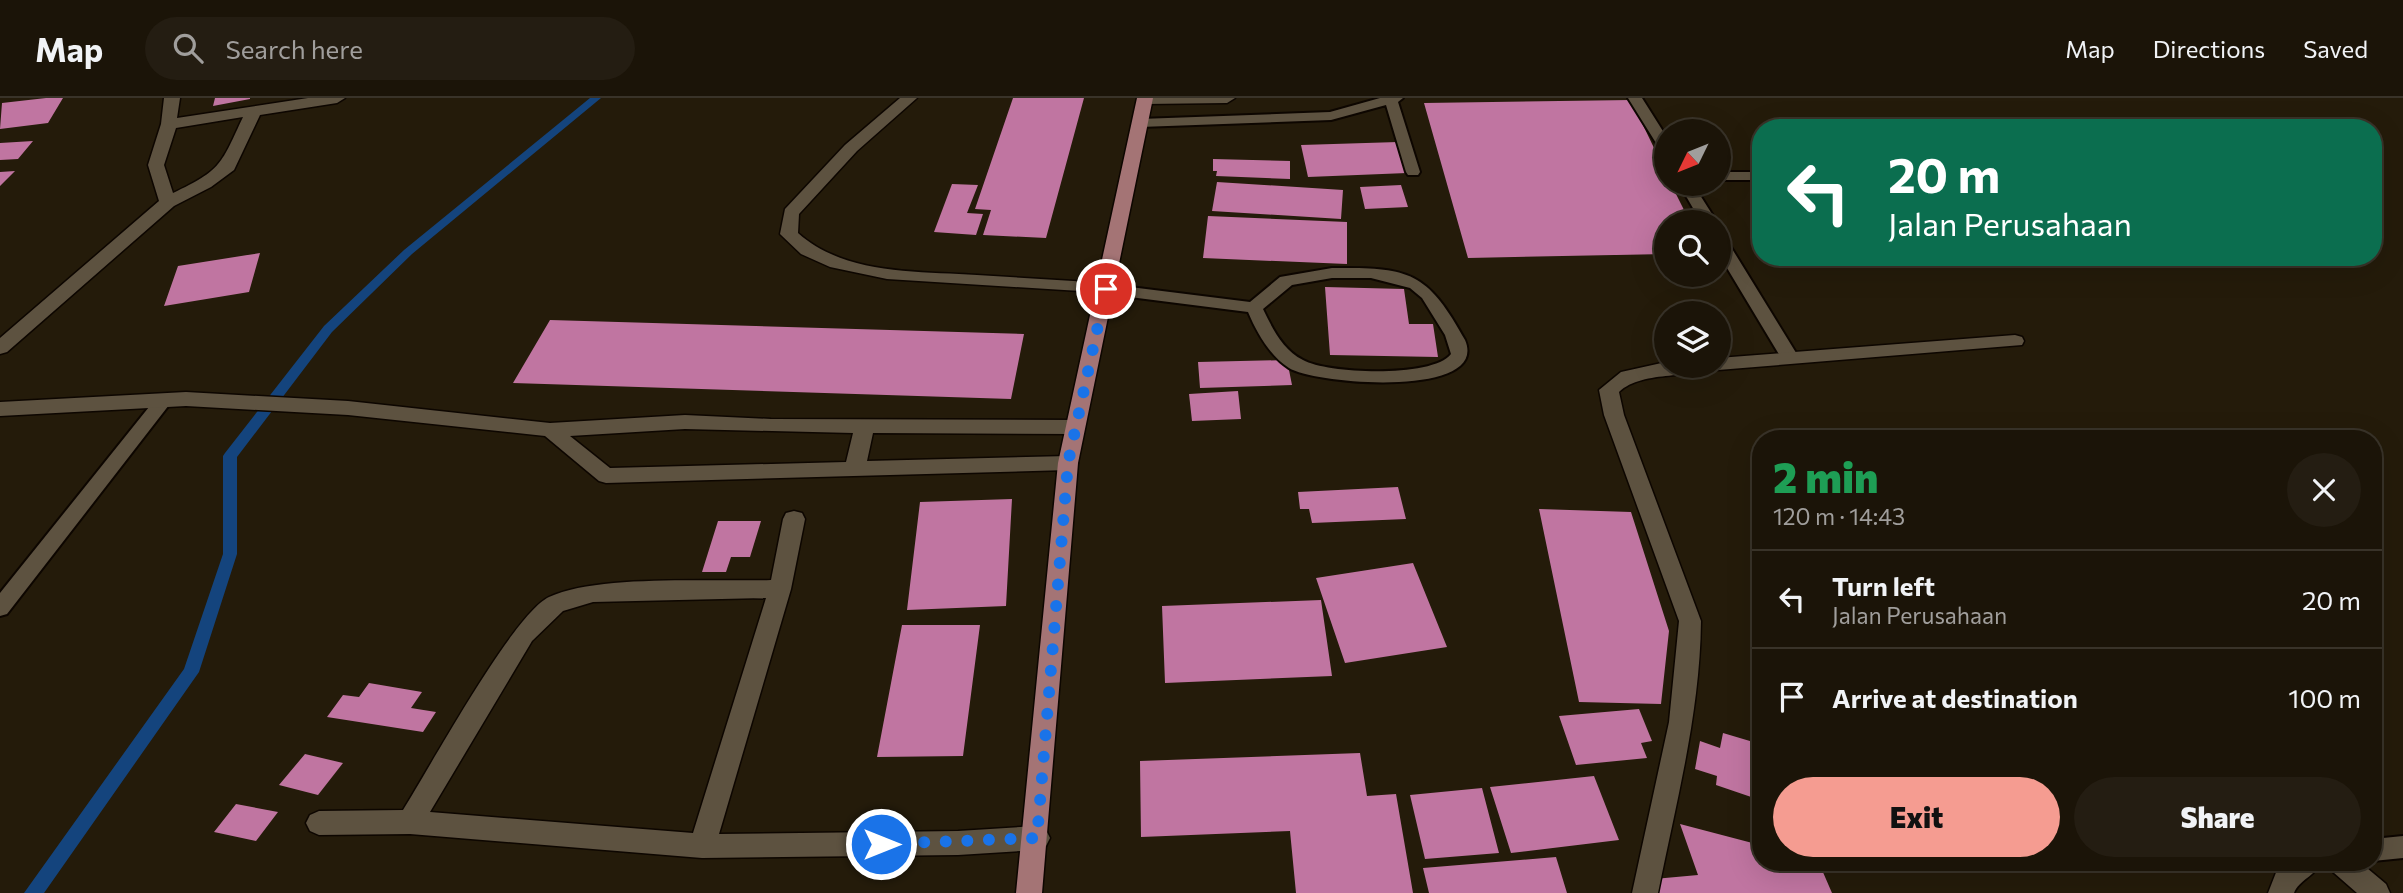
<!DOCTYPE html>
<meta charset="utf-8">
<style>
:root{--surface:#1b1408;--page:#241d12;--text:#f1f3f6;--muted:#a09e9c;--line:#393329;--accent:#f59c91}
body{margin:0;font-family:Commissioner,sans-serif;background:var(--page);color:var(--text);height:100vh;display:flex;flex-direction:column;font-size:26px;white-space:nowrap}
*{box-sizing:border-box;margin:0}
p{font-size:23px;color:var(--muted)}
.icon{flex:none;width:38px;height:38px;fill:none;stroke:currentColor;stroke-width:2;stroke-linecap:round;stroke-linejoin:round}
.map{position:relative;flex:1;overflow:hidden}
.details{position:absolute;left:1752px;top:332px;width:630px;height:441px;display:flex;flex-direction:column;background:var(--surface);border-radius:28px;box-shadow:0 7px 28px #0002,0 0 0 2px var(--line)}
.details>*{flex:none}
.guide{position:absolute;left:1752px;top:21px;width:630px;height:147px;border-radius:28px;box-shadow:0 7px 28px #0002,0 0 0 2px var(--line);background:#0b6e4f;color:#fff;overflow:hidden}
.needle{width:46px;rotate:227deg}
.buttons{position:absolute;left:1654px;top:21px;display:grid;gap:14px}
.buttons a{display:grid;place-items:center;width:77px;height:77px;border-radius:50%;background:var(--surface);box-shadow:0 7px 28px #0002,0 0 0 2px var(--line);font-size:35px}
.pin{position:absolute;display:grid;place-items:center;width:60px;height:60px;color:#fff;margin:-30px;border:4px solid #fff;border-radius:50%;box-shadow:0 2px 7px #0007}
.me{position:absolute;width:77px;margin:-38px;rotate:90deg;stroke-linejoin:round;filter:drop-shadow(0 0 5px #0008)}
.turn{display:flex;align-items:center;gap:24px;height:147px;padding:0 21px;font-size:32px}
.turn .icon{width:91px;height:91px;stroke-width:2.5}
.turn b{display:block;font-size:49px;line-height:60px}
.round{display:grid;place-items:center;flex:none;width:74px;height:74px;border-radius:37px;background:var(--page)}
.headline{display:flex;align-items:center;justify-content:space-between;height:119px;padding:0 21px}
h1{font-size:42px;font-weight:800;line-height:52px;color:#1e9e55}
.cta{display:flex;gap:14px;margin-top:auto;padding:14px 21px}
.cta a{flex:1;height:80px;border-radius:42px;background:var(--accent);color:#111;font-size:28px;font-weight:800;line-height:80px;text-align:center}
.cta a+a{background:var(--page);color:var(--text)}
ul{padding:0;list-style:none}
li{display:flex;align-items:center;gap:21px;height:98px;padding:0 21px;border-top:2px solid var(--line)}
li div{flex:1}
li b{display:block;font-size:26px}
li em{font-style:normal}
header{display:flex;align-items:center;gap:42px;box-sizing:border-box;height:98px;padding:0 35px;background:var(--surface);border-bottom:2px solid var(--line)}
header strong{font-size:33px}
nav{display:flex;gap:38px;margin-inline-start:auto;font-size:24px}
.search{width:490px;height:63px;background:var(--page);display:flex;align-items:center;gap:18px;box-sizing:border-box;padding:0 24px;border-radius:38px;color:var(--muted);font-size:26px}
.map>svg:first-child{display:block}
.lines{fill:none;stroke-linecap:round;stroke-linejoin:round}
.stream{fill:#14447d;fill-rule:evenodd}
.building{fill:#c075a1}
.service-casing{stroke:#0d0600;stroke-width:4}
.minor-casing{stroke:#0d0600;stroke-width:3}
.primary-casing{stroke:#0d0600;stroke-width:3}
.service{fill:#5d5240;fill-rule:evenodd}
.minor{fill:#5d5240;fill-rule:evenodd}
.primary{fill:#a47475;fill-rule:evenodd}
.route{stroke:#1a73e8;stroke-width:12;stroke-dasharray:0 21.6}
</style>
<header>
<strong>Map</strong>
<div class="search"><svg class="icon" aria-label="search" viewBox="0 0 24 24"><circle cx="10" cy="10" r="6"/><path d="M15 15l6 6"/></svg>Search here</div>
<nav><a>Map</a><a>Directions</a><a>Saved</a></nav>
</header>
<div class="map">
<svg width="2403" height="795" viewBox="0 0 2403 795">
<rect width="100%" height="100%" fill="#241b0a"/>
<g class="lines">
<path class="stream" d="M 590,0 L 601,0 L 412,156 L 332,234 L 237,359 L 237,456 L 199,574 L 44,795 L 24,795 L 184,571 L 223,456 L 223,358 L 225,355 L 324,228 L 404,152 Z"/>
</g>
<path class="building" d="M 46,0 L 63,0 L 48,25 L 0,31 L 2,5 Z
M 215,0 L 250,0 L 250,1 L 213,8 Z
M 1013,0 L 1084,0 L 1046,140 L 983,137 L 991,112 L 975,111 Z
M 1631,2 L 1666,75 L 1666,86 L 1671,86 L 1690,124 L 1666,124 L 1666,156 L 1468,160 L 1424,5 Z
M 33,43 L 18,61 L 0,62 L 0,45 Z
M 1398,44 L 1407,75 L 1308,79 L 1301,47 Z
M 1213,61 L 1290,63 L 1290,81 L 1216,78 L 1217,73 L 1213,73 Z
M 15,73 L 0,88 L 0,74 Z
M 1217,84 L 1343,92 L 1341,121 L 1212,113 Z
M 952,86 L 978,87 L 967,115 L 983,116 L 976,137 L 934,134 Z
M 1401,87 L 1408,109 L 1365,111 L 1360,89 Z
M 1208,118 L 1347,124 L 1347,166 L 1203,160 Z
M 260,155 L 249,194 L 164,208 L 178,168 Z
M 1325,189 L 1404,191 L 1409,226 L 1433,226 L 1438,259 L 1330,257 Z
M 550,222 L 1024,236 L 1011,301 L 513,285 Z
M 1287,262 L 1292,287 L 1200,290 L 1198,264 Z
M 1238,293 L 1241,321 L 1192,323 L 1189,296 Z
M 1398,389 L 1406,421 L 1312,425 L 1309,411 L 1300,411 L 1298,394 Z
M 1012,401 L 1006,508 L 907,512 L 920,404 Z
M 1539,411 L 1631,414 L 1669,533 L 1661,606 L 1579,604 Z
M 718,423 L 761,423 L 750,459 L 731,459 L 726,474 L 702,474 Z
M 1413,465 L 1447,549 L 1345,565 L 1316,480 Z
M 1321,502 L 1332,578 L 1165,585 L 1162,508 Z
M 902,527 L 980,527 L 963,658 L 877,659 Z
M 369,585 L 422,594 L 411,610 L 436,614 L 423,634 L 327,619 L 343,597 L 359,599 Z
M 1639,611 L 1652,643 L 1641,645 L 1647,660 L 1576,667 L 1559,618 Z
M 1723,635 L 1760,646 L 1760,702 L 1716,687 L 1717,678 L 1695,671 L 1700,643 L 1720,650 Z
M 1360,655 L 1367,698 L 1396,696 L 1413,795 L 1296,795 L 1290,733 L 1141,739 L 1140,663 Z
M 305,656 L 343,665 L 318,697 L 279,687 Z
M 1594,678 L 1619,742 L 1511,755 L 1490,689 Z
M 1482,690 L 1499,755 L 1425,761 L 1410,697 Z
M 236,706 L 278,714 L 256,743 L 214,734 Z
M 1680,726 L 1760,747 L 1760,765 L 1819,765 L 1832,795 L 1658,795 L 1654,781 L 1698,777 Z
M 1556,759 L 1567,795 L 1429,795 L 1423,770 Z"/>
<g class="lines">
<g class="service-casing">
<path id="service" d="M 1380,0 L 1403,0 L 1398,4 L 1420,74 L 1418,77 L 1408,77 L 1406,74 L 1386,7 L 1331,22 L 1140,29 L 1133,25 L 1140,21 L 1330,14 Z
M 1628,0 L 1642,0 L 1666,38 L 1666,54 L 1661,53 Z
M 1718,74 L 1760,74 L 1760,82 L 1718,82 Z
M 1679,86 L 1693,86 L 1717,124 L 1701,124 Z
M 1718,136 L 1726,141 L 1798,258 L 1795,262 L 1783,262 L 1780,258 L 1718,155 Z
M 1332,170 C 1409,169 1427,173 1465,242 C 1490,300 1317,287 1289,270 C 1270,258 1257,235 1248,214 L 1106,196 L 1098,191 L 1106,186 L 1250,204 L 1280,179 ZM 1332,180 L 1371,180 L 1410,190 L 1422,200 L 1445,237 L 1451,256 C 1433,280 1328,276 1303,262 C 1283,252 1272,230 1263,211 L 1292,187 Z
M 163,297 L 169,299 L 172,303 L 169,307 L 7,516 L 0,518 L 0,495 L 157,299 Z
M 2403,738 L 2403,760 L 2373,763 L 2373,741 Z"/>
</g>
<g class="minor-casing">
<path id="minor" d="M 164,0 L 180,0 L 177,20 L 308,0 L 345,0 L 337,5 L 260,17 L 234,72 L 211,89 L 174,108 L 7,254 L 0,256 L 0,240 L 159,103 L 148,67 L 161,26 ZM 243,19 C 221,66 222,72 173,95 L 164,67 L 176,30 Z
M 900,0 L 917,0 L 857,53 L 799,116 L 798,135 C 845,177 917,173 977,177 C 1020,180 1063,182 1106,185 L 1112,187 L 1115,191 L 1112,195 L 887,181 L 830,169 L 801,156 L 780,136 L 785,111 L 845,47 Z
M 1138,0 L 1235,0 L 1227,5 L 1145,6 Z
M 2015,237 L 2022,239 L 2024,243 L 2022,247 L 1718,272 L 1710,268 L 1718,268 L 1718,260 Z
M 1666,264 L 1666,268 L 1709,268 C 1699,282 1643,271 1619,294 L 1624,317 L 1701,523 C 1700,616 1676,705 1658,795 L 1632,795 L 1669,624 L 1679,523 L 1604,317 L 1599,292 L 1621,274 Z
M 186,294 L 348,303 L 550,325 L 685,317 L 771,321 L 1075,322 L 1085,329 L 1075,336 L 873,335 L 867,363 L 1068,358 L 1075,360 L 1078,365 L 1075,370 L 1068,372 L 606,385 L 599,383 L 545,338 L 348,317 L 186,308 L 0,318 L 0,304 ZM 685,331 L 853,335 L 846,364 L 610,370 L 570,338 Z
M 794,413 L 802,415 L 805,421 L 791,491 L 719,736 L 958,733 L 1037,728 L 1046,732 L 1050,740 L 1046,748 L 1037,752 L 958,757 L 702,760 L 410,736 L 319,737 L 310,733 L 306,725 L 310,717 L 319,713 L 403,712 C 429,671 513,516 549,499 C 598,476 713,484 771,482 L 783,421 L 786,415 ZM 766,500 L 693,735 L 430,714 L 532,543 L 563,513 L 593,504 Z
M 2287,765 L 2321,765 C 2315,778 2299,782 2294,795 L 2268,795 L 2277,772 Z
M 2329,765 L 2361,765 L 2386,786 L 2390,795 L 2357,795 L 2333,774 Z"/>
</g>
<g class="primary-casing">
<path id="primary" d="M 1137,0 L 1153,0 L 1078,365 L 1042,795 L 1016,795 L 1058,365 Z"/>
</g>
<use href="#service" class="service"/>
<use href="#minor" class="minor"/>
<use href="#primary" class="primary"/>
</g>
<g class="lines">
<path class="route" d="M 881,746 L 1037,740 L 1068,365 L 1106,191"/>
</g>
</svg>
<div class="buttons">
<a><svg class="needle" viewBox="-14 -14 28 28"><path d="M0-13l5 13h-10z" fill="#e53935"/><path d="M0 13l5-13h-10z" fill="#a09e9c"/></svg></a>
<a><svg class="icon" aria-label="search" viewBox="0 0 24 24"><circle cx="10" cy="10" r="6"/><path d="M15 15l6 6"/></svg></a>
<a><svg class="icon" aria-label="layers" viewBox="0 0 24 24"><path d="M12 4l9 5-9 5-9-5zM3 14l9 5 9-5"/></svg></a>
</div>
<div class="pin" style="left:1106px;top:191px;background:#d93025"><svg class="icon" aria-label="arrive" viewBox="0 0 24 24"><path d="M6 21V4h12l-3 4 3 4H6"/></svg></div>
<svg class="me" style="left:881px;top:746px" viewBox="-20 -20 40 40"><circle r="17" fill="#1a73e8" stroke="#fff" stroke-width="3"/><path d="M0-11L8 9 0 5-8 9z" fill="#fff"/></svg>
<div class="guide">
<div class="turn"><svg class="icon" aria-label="left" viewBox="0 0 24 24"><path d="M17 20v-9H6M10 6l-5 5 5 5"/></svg><div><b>20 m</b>Jalan Perusahaan</div></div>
</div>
<section class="details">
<div class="headline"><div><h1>2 min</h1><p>120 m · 14:43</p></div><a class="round"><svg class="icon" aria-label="close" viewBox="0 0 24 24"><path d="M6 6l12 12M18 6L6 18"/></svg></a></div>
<ul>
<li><svg class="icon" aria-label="left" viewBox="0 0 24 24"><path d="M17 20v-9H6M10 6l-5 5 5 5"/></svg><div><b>Turn left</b><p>Jalan Perusahaan</p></div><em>20 m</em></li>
<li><svg class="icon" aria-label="arrive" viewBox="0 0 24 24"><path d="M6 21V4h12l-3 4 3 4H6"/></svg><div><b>Arrive at destination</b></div><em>100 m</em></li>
</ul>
<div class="cta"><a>Exit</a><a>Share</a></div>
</section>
</div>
